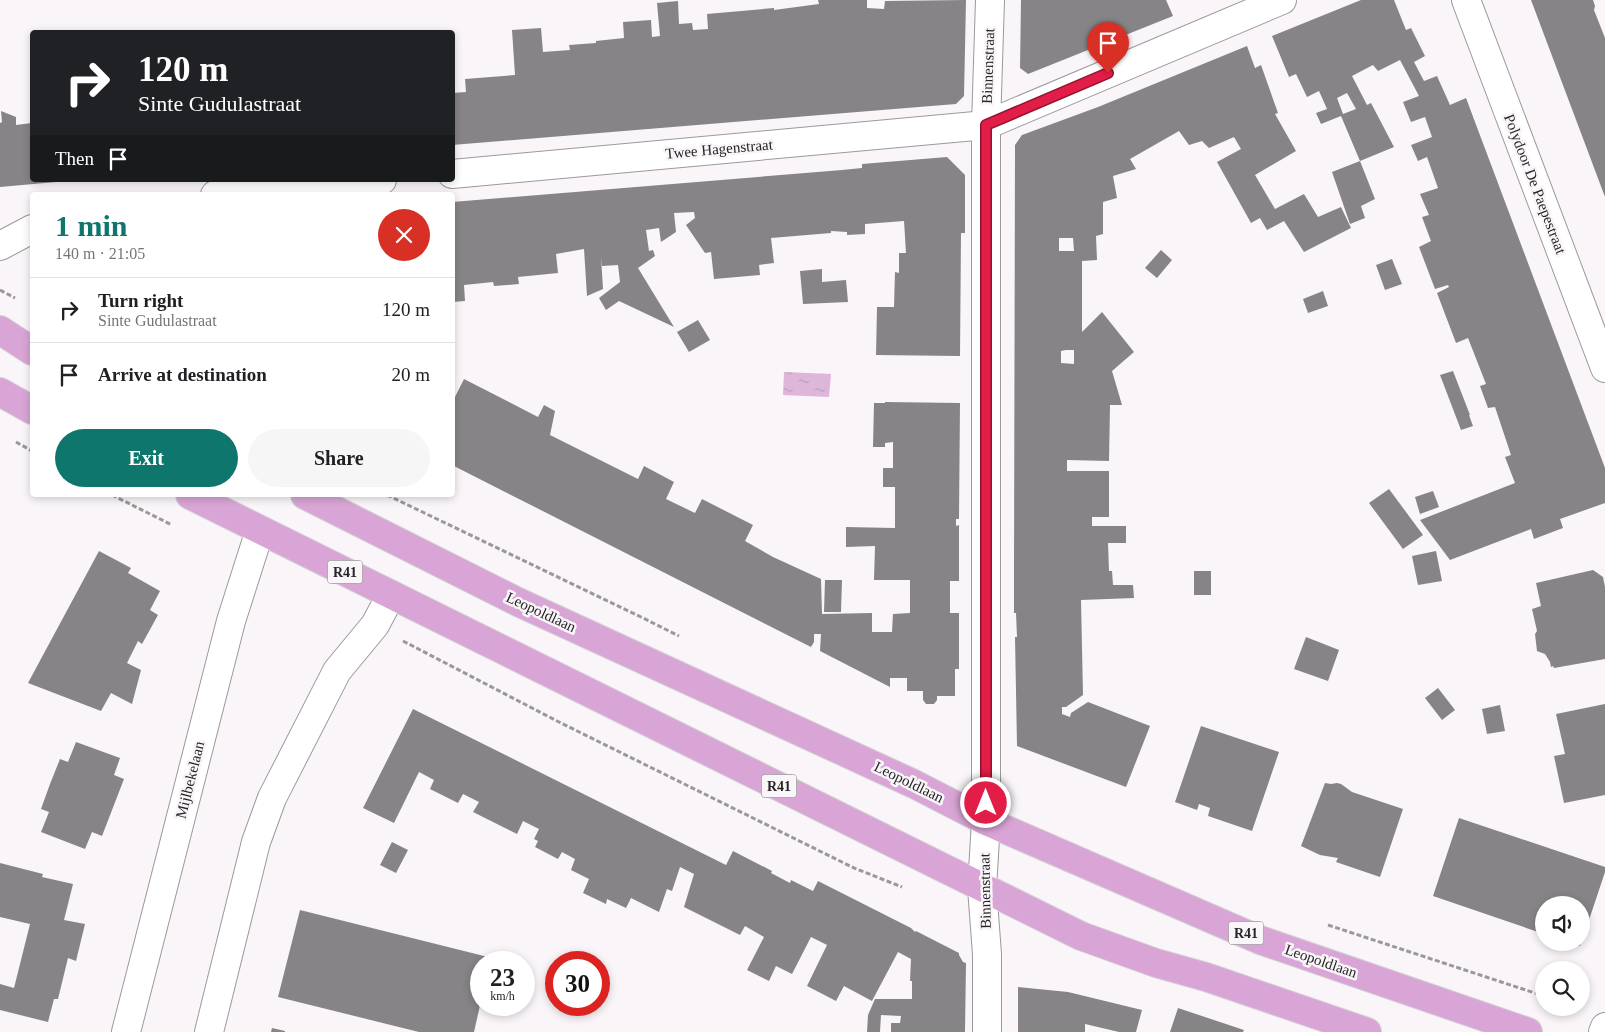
<!DOCTYPE html>
<meta charset="utf-8">
<style>
:root{--surface:#fff;--page:#f6f6f6;--text:#202124;--muted:#757577;--line:#e0e0e0;--accent:#0f766e}
body{margin:0;font-family:Georgia,serif;background:var(--page);color:var(--text);height:100vh;display:flex;flex-direction:column;font-size:19px;white-space:nowrap}
*{box-sizing:border-box;margin:0}
p{font-size:16px;color:var(--muted)}
.icon{flex:none;width:28px;height:28px;fill:none;stroke:currentColor;stroke-width:2;stroke-linecap:round;stroke-linejoin:round}
.map{position:relative;flex:1;overflow:hidden}
.side{position:absolute;left:30px;top:192px;width:425px;height:305px;display:flex;flex-direction:column;background:var(--surface);border-radius:5px;box-shadow:0 2px 8px #0003}
.side>*{flex:none}
.guide{position:absolute;left:30px;top:30px;width:425px;height:152px;border-radius:5px;box-shadow:0 2px 8px #0003;background:#202124;color:#fff;overflow:hidden}
.buttons{position:absolute;left:1535px;top:896px;display:grid;gap:10px}
.buttons a{display:grid;place-items:center;width:55px;height:55px;border-radius:50%;background:var(--surface);box-shadow:0 2px 8px #0003;font-size:25px}
.speed{position:absolute;left:470px;top:951px;display:flex;gap:10px;font-size:25px;font-weight:700;text-align:center}
.speed>*{display:grid;place-content:center;width:65px;height:65px;border-radius:50%;background:var(--surface);box-shadow:0 2px 8px #0003;line-height:1}
.speed small{font-size:12px;font-weight:400}
.speed .limit{border:8px solid #d22;background:#fff;color:#111}
.pin{position:absolute;display:grid;place-items:center;width:42px;height:42px;color:#fff;margin:-51px -21px;border-radius:50% 50% 50% 0;rotate:-45deg;box-shadow:0 0 5px #0007}
.pin .icon{rotate:45deg}
.me{position:absolute;width:55px;margin:-28px;rotate:0deg;stroke-linejoin:round;filter:drop-shadow(0 0 4px #0008)}
.turn{display:flex;align-items:center;gap:18px;height:105px;padding:0 25px;font-size:22px}
.turn .icon{width:65px;height:65px;stroke-width:2.5}
.turn b{display:block;font-size:35px;line-height:42px}
.then{display:flex;align-items:center;height:48px;padding:0 25px;background:#0003;gap:10px;font-size:19px}
.round{display:grid;place-items:center;flex:none;width:52px;height:52px;border-radius:26px;background:var(--page)}
.summary{display:flex;align-items:center;justify-content:space-between;height:85px;padding:0 25px}
h1{font-size:30px;font-weight:600;line-height:38px;color:var(--accent)}
.button{display:flex;gap:10px;margin-top:auto;padding:10px 25px}
.button a{flex:1;height:58px;border-radius:30px;background:var(--accent);color:#fff;font-size:20px;font-weight:600;line-height:58px;text-align:center}
.button a+a{background:var(--page);color:var(--text)}
ul{padding:0;list-style:none}
li{display:flex;align-items:center;gap:15px;height:65px;padding:0 25px;border-top:1px solid var(--line)}
li div{flex:1}
li b{display:block;font-size:19px}
li em{font-style:normal}
.map>svg:first-child{display:block}
.water{fill:url(#water-ripples)}
.building{fill:#878487;fill-rule:evenodd}
.lines{fill:none;stroke-linecap:round;stroke-linejoin:round}
.minor-casing{stroke:#9c999b;stroke-width:30}
.major-casing{stroke:#d4d3d4;stroke-width:30}
.path{stroke:#9b989a;stroke-width:3;stroke-dasharray:5 2.5;stroke-linecap:butt}
.minor{stroke:#fff;stroke-width:28}
.major{stroke:#d9a5d6;stroke-width:28}
.route-casing{stroke:#92132f;stroke-width:12}
.route{stroke:#e11d48;stroke-width:9}
.labels{text-anchor:middle;stroke-width:5;stroke-linejoin:round;paint-order:stroke}
.shield{fill:#f9f5f8;stroke:#656365;stroke-width:1}
.shield-label{font-size:14px;font-weight:bold;fill:#262526}
.street-label{font-size:15px;fill:#262526;stroke:#f9f5f8}
</style>
<div class="map">
<svg width="1605" height="1032" viewBox="0 0 1605 1032">
<defs>
<pattern id="water-ripples" width="26" height="14" patternUnits="userSpaceOnUse" patternTransform="scale(1.25)"><rect width="26" height="14" fill="#deb6da"/><path d="M2 4q2-2 4 0t4 0M15 11q2-2 4 0t4 0" fill="none" stroke="#be9cbb"/></pattern>
</defs>
<rect width="100%" height="100%" fill="#f9f5f8"/>
<path class="water" d="M 784,372 L 831,374 L 829,397 L 783,395 Z"/>
<path class="building" d="M 818,0 L 867,0 L 867,8 L 884,9 L 885,1 L 966,0 L 964,96 L 956,104 L 452,145 L 452,93 L 466,92 L 465,79 L 515,75 L 512,30 L 541,28 L 543,52 L 570,50 L 569,45 L 596,43 L 596,41 L 624,38 L 623,22 L 651,20 L 652,37 L 660,36 L 657,3 L 678,1 L 679,24 L 692,23 L 693,30 L 708,29 L 707,14 L 774,8 L 774,10 L 819,4 Z
M 1021,0 L 1166,0 L 1173,16 L 1028,74 L 1020,68 Z
M 1361,0 L 1394,0 L 1406,30 L 1411,28 L 1425,56 L 1414,62 L 1424,81 L 1437,76 L 1450,105 L 1466,98 L 1605,468 L 1605,503 L 1560,519 L 1563,528 L 1534,539 L 1531,529 L 1450,560 L 1420,520 L 1515,483 L 1505,457 L 1511,455 L 1495,407 L 1488,408 L 1480,386 L 1486,384 L 1468,338 L 1456,343 L 1437,293 L 1449,287 L 1448,285 L 1435,289 L 1419,247 L 1431,241 L 1422,217 L 1429,215 L 1420,194 L 1438,188 L 1427,157 L 1418,161 L 1411,145 L 1432,137 L 1425,117 L 1411,122 L 1403,102 L 1419,96 L 1400,60 L 1378,71 L 1373,65 L 1352,76 L 1367,105 L 1371,103 L 1394,147 L 1360,161 L 1375,199 L 1361,206 L 1365,218 L 1350,224 L 1332,172 L 1360,161 L 1341,116 L 1321,124 L 1316,113 L 1327,109 L 1319,91 L 1307,97 L 1296,74 L 1289,77 L 1272,36 ZM 1347,93 L 1356,109 L 1343,114 L 1337,98 Z
M 1531,0 L 1593,0 L 1595,6 L 1594,10 L 1605,38 L 1605,197 Z
M 1247,46 L 1255,68 L 1261,65 L 1278,113 L 1275,114 L 1296,151 L 1255,175 L 1275,209 L 1304,194 L 1318,217 L 1341,207 L 1351,228 L 1304,252 L 1284,221 L 1267,230 L 1260,218 L 1251,223 L 1217,162 L 1241,149 L 1234,137 L 1209,148 L 1202,141 L 1189,145 L 1179,131 L 1130,159 L 1136,169 L 1113,176 L 1117,198 L 1103,202 L 1103,234 L 1096,236 L 1097,260 L 1082,261 L 1082,332 L 1102,312 L 1134,352 L 1112,371 L 1122,405 L 1110,405 L 1109,461 L 1067,460 L 1067,471 L 1109,471 L 1109,517 L 1092,517 L 1092,526 L 1126,526 L 1126,543 L 1108,543 L 1109,571 L 1112,571 L 1113,585 L 1133,585 L 1134,598 L 1081,600 L 1083,695 L 1066,707 L 1062,707 L 1062,714 L 1070,717 L 1071,713 L 1088,702 L 1150,726 L 1126,787 L 1017,746 L 1015,637 L 1017,637 L 1016,613 L 1014,613 L 1014,571 L 1015,145 L 1022,135 L 1098,107 ZM 1059,238 L 1073,238 L 1074,251 L 1059,251 ZM 1066,350 L 1074,350 L 1074,364 L 1061,363 L 1061,351 Z
M 1,111 L 16,117 L 16,125 L 32,123 L 32,180 L 55,180 L 56,182 L 0,187 L 0,123 L 2,122 Z
M 947,157 L 965,175 L 965,233 L 961,233 L 960,356 L 876,355 L 877,307 L 894,307 L 895,272 L 899,273 L 899,253 L 906,253 L 904,221 L 865,224 L 865,234 L 847,235 L 847,232 L 831,231 L 831,233 L 771,238 L 774,263 L 759,265 L 760,275 L 714,279 L 711,252 L 705,253 L 686,225 L 695,218 L 694,212 L 674,213 L 676,232 L 661,242 L 659,228 L 646,230 L 649,251 L 653,250 L 655,256 L 638,268 L 674,327 L 619,301 L 606,310 L 599,298 L 620,282 L 618,265 L 602,266 L 601,257 L 603,289 L 587,296 L 584,249 L 556,254 L 558,273 L 518,277 L 519,284 L 494,286 L 493,282 L 464,285 L 465,301 L 452,302 L 452,202 L 842,170 L 862,168 L 862,164 Z
M 1161,250 L 1172,260 L 1157,278 L 1145,268 Z
M 1392,259 L 1402,284 L 1385,290 L 1376,265 Z
M 822,269 L 822,282 L 846,280 L 848,302 L 803,304 L 800,271 Z
M 1323,291 L 1328,306 L 1308,313 L 1303,299 Z
M 698,320 L 710,340 L 689,352 L 677,332 Z
M 1453,371 L 1470,415 L 1469,415 L 1473,426 L 1461,430 L 1440,375 Z
M 464,379 L 538,417 L 544,405 L 555,411 L 550,435 L 638,479 L 644,466 L 674,482 L 666,499 L 695,513 L 702,499 L 753,525 L 745,541 L 773,557 L 821,579 L 822,614 L 872,613 L 872,632 L 892,632 L 893,614 L 910,613 L 910,580 L 874,580 L 875,546 L 846,547 L 846,527 L 895,528 L 895,487 L 883,487 L 883,468 L 893,468 L 893,442 L 885,443 L 885,447 L 873,447 L 874,403 L 885,403 L 885,402 L 960,403 L 959,519 L 956,519 L 956,526 L 959,525 L 959,581 L 950,581 L 950,613 L 959,613 L 959,669 L 955,669 L 955,696 L 937,696 L 937,700 L 934,704 L 926,704 L 923,700 L 923,691 L 907,691 L 907,678 L 890,678 L 890,687 L 820,651 L 821,634 L 814,634 L 814,642 L 811,647 L 452,465 L 452,403 Z
M 1389,489 L 1423,535 L 1403,549 L 1369,503 Z
M 1433,491 L 1439,507 L 1420,514 L 1415,497 Z
M 99,551 L 131,568 L 128,573 L 160,591 L 150,610 L 158,615 L 142,644 L 138,641 L 127,663 L 141,670 L 132,704 L 111,693 L 101,711 L 28,683 Z
M 1436,551 L 1442,581 L 1418,585 L 1412,556 Z
M 1593,570 L 1603,577 L 1605,587 L 1605,659 L 1554,668 L 1553,666 L 1551,667 L 1550,662 L 1545,654 L 1537,651 L 1535,634 L 1537,631 L 1532,609 L 1541,606 L 1536,583 Z
M 1194,571 L 1211,571 L 1211,595 L 1194,595 Z
M 825,580 L 842,580 L 841,612 L 824,612 Z
M 1306,637 L 1339,650 L 1328,681 L 1294,669 Z
M 1438,688 L 1455,710 L 1442,720 L 1425,698 Z
M 1605,704 L 1605,795 L 1564,803 L 1554,756 L 1565,754 L 1556,714 Z
M 1500,705 L 1505,731 L 1487,734 L 1482,709 Z
M 413,709 L 726,865 L 733,851 L 772,871 L 771,873 L 790,883 L 791,880 L 813,891 L 818,881 L 911,928 L 915,932 L 916,931 L 959,953 L 959,955 L 963,962 L 966,963 L 965,1032 L 891,1032 L 891,1023 L 900,1023 L 901,1016 L 881,1015 L 880,1032 L 867,1032 L 868,1015 L 875,999 L 912,999 L 912,981 L 910,981 L 911,959 L 898,952 L 872,1001 L 844,986 L 836,1001 L 807,986 L 827,945 L 811,937 L 792,974 L 776,966 L 769,981 L 747,970 L 764,937 L 745,926 L 740,935 L 684,907 L 694,874 L 680,867 L 672,891 L 667,889 L 659,912 L 631,898 L 626,908 L 607,899 L 606,904 L 583,893 L 589,879 L 571,870 L 575,859 L 562,852 L 558,859 L 535,847 L 538,841 L 534,839 L 539,829 L 523,821 L 517,834 L 473,812 L 479,802 L 463,794 L 458,803 L 430,789 L 434,780 L 419,772 L 394,823 L 363,808 Z
M 1201,726 L 1279,752 L 1252,831 L 1208,816 L 1210,808 L 1199,804 L 1197,810 L 1175,802 Z
M 76,742 L 120,758 L 114,775 L 124,779 L 102,836 L 92,832 L 85,849 L 41,832 L 49,812 L 41,809 L 50,784 L 60,759 L 68,762 Z
M 1325,783 L 1331,784 L 1337,783 L 1341,784 L 1352,792 L 1403,809 L 1380,877 L 1336,862 L 1338,858 L 1320,855 L 1301,846 Z
M 1459,818 L 1605,867 L 1605,872 L 1582,941 L 1581,905 L 1544,905 L 1544,934 L 1433,896 Z
M 392,842 L 408,850 L 396,873 L 380,865 Z
M 0,863 L 43,874 L 42,877 L 73,884 L 64,920 L 85,924 L 76,961 L 68,958 L 58,999 L 54,999 L 48,1022 L 0,1010 L 0,984 L 14,988 L 30,924 L 0,917 Z
M 300,910 L 492,958 L 491,962 L 481,962 L 481,1001 L 474,1032 L 419,1032 L 278,997 Z
M 1569,942 L 1581,942 L 1580,946 Z
M 1018,987 L 1068,992 L 1142,1010 L 1136,1032 L 1119,1032 L 1085,1024 L 1085,1032 L 1018,1032 Z
M 1178,1008 L 1244,1030 L 1243,1032 L 1170,1032 Z
M 272,1028 L 285,1031 L 285,1032 L 271,1032 Z"/>
<g class="lines">
<g class="minor-casing">
<path id="minor" d="M 1466,0 L 1605,368
M 452,174 L 986,125 L 1282,0
M 215,195 L 382,180
M 0,246 L 32,229
M 126,1032 L 231,621 L 260,530
M 209,1032 L 256,842 L 272,798 L 337,671 L 375,625 L 391,595
M 987,1032 L 987,954 L 982,888 L 986,821 L 986,125 L 990,0
M 1603,1032 L 1605,1027"/>
</g>
<g class="major-casing">
<path id="major" d="M 0,330 L 32,351
M 0,392 L 32,410
M 190,495 L 1081,936 L 1156,963 L 1206,977 L 1367,1032
M 305,495 L 518,602 L 914,784 L 986,821 L 1260,940 L 1528,1032"/>
</g>
<path class="path" d="M 0,290 L 15,298
M 16,442 L 32,451
M 112,495 L 172,525
M 387,495 L 641,617 L 679,636
M 403,641 L 559,722 L 854,868 L 902,887
M 1328,925 L 1544,996"/>
<use href="#minor" class="minor"/>
<use href="#major" class="major"/>
</g>
<g class="lines">
<g class="route-casing">
<path id="route" d="M 986,803 L 986,125 L 1108,73"/>
</g>
<use href="#route" class="route"/>
</g>
<g class="labels">
<g class="shield">
<rect x="327.5" y="560.5" width="35" height="23" rx="4"/>
<rect x="761.5" y="774.5" width="35" height="23" rx="4"/>
<rect x="1228.5" y="921.5" width="35" height="23" rx="4"/>
</g>
<g class="shield-label">
<text x="345" y="577">R41</text>
<text x="779" y="791">R41</text>
<text x="1246" y="938">R41</text>
</g>
<g class="street-label">
<text transform="translate(988 66) rotate(-88)" y="5">Binnenstraat</text>
<text transform="translate(719 149) rotate(-5)" y="5">Twee Hagenstraat</text>
<text transform="translate(1535 184) rotate(69)" y="5">Polydoor De Paepestraat</text>
<text transform="translate(541 612) rotate(25)" y="5">Leopoldlaan</text>
<text transform="translate(190 780) rotate(-76)" y="5">Mijlbekelaan</text>
<text transform="translate(909 782) rotate(26)" y="5">Leopoldlaan</text>
<text transform="translate(985 891) rotate(-91)" y="5">Binnenstraat</text>
<text transform="translate(1321 961) rotate(19)" y="5">Leopoldlaan</text>
</g>
</g>
</svg>
<div class="buttons">
<a><svg class="icon" aria-label="sound" viewBox="0 0 24 24"><path d="M4 9h4l5-4v14l-5-4H4zM17 9q2 3 0 6"/></svg></a>
<a><svg class="icon" aria-label="search" viewBox="0 0 24 24"><circle cx="10" cy="10" r="6"/><path d="M15 15l6 6"/></svg></a>
</div>
<div class="speed"><div>23<small>km/h</small></div><div class="limit">30</div></div>
<div class="pin" style="left:1108px;top:73px;background:#d93025"><svg class="icon" aria-label="arrive" viewBox="0 0 24 24"><path d="M6 21V4h12l-3 4 3 4H6"/></svg></div>
<svg class="me" style="left:986px;top:803px" viewBox="-20 -20 40 40"><circle r="17" fill="#e11d48" stroke="#fff" stroke-width="3"/><path d="M0-11L8 9 0 5-8 9z" fill="#fff"/></svg>
<div class="guide">
<div class="turn"><svg class="icon" aria-label="right" viewBox="0 0 24 24"><path d="M7 20v-9h11M14 6l5 5-5 5"/></svg><div><b>120 m</b>Sinte Gudulastraat</div></div>
<div class="then">Then<svg class="icon" aria-label="arrive" viewBox="0 0 24 24"><path d="M6 21V4h12l-3 4 3 4H6"/></svg></div>
</div>
<section class="side">
<div class="summary"><div><h1>1 min</h1><p>140 m · 21:05</p></div><a class="round" style="background:#d93025;color:#fff"><svg class="icon" aria-label="close" viewBox="0 0 24 24"><path d="M6 6l12 12M18 6L6 18"/></svg></a></div>
<ul>
<li><svg class="icon" aria-label="right" viewBox="0 0 24 24"><path d="M7 20v-9h11M14 6l5 5-5 5"/></svg><div><b>Turn right</b><p>Sinte Gudulastraat</p></div><em>120 m</em></li>
<li><svg class="icon" aria-label="arrive" viewBox="0 0 24 24"><path d="M6 21V4h12l-3 4 3 4H6"/></svg><div><b>Arrive at destination</b></div><em>20 m</em></li>
</ul>
<div class="button"><a>Exit</a><a>Share</a></div>
</section>
</div>
